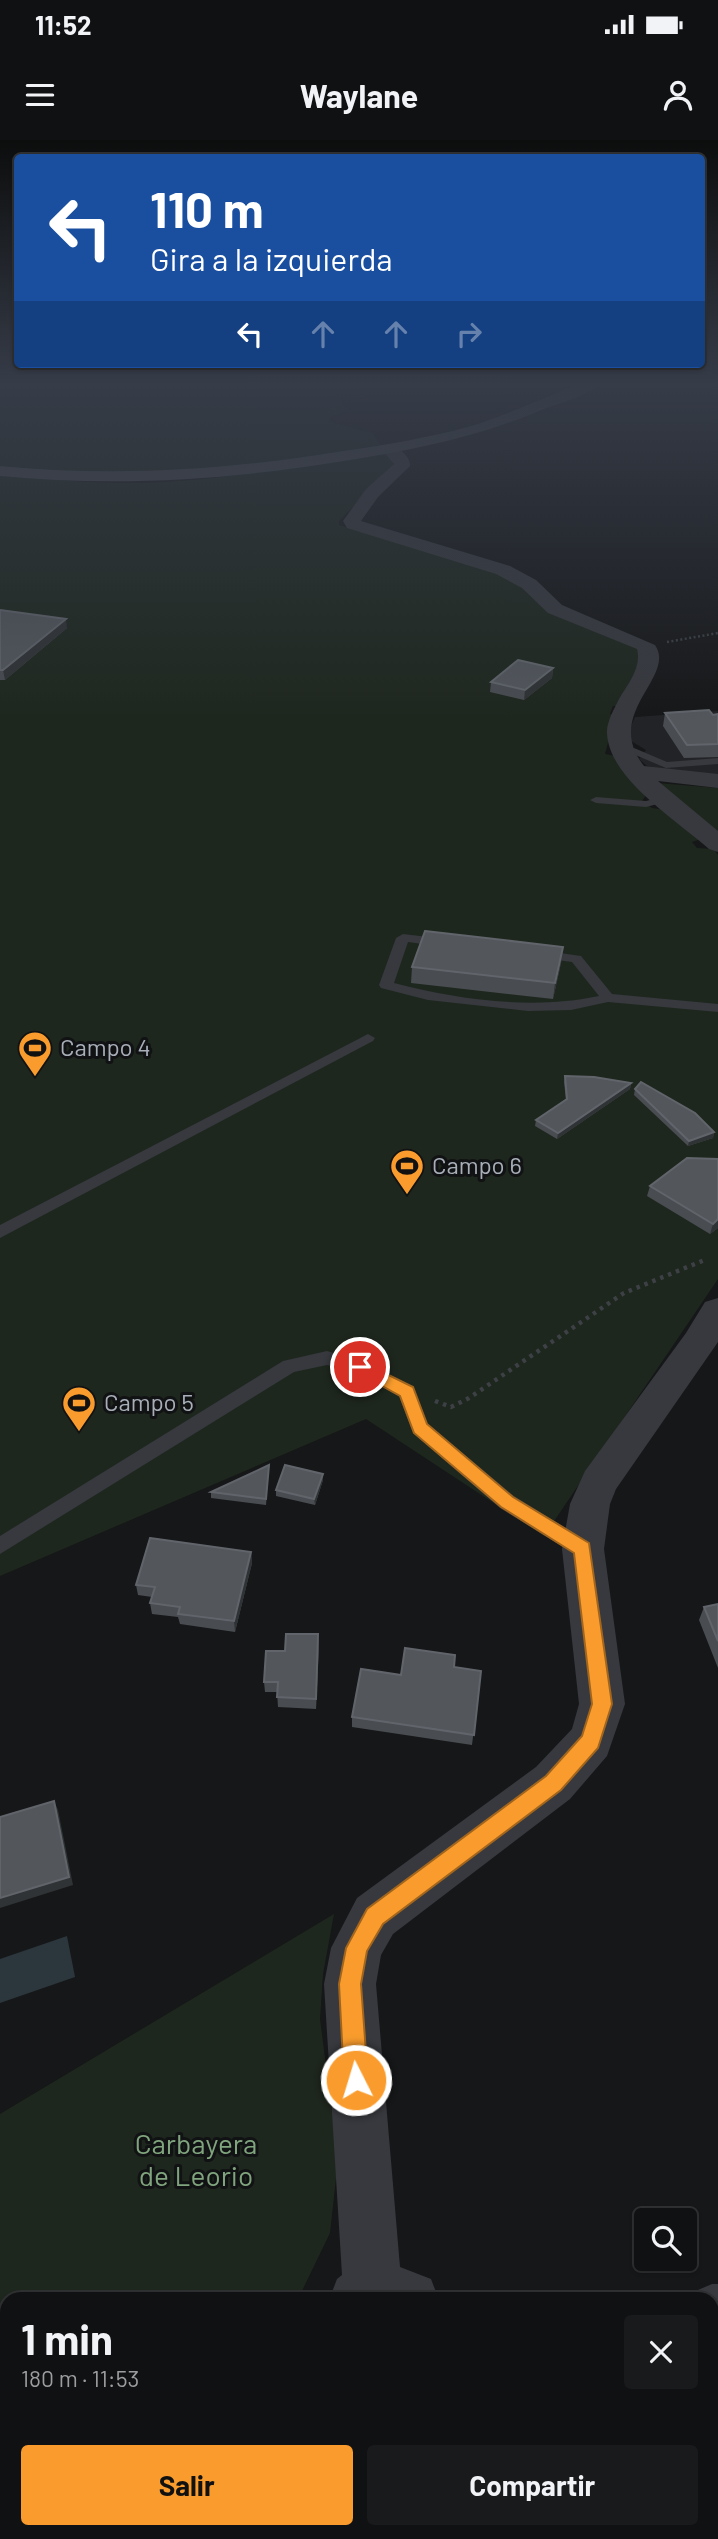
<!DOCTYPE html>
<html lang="es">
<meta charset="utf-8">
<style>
:root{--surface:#101112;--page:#191a1b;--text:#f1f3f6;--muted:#9c9d9f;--line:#303132;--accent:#f99c2d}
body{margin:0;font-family:Barlow,sans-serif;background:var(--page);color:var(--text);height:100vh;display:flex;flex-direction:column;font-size:26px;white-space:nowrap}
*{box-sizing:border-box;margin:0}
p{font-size:23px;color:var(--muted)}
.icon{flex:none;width:38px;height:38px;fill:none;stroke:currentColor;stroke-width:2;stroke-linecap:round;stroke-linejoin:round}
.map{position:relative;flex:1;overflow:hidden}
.drawer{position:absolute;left:0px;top:2152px;width:719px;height:247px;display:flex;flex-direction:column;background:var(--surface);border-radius:21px 21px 0 0;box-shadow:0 2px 5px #0004,0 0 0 2px var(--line)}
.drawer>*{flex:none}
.top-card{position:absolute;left:14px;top:14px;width:691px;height:214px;border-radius:7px;box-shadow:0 2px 5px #0004,0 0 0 2px var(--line);background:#1a4fa0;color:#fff;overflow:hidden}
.controls{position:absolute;left:634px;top:2068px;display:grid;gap:14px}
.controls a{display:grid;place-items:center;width:63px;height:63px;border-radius:7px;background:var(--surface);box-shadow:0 2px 5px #0004,0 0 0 2px var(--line);font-size:35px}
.pin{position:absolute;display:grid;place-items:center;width:60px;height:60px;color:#fff;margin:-30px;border:4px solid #fff;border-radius:50%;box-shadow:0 2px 7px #0007}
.me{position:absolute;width:77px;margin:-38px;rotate:355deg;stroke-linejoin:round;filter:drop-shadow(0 0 5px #0008)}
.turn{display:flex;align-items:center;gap:24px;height:147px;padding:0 21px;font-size:32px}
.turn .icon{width:91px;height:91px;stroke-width:2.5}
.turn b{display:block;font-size:49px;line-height:60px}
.lanes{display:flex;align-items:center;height:66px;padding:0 21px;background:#0003;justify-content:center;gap:35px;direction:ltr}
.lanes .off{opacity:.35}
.round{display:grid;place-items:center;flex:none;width:74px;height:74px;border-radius:7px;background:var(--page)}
.head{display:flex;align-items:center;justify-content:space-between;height:119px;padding:0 21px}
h1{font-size:42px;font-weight:700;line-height:52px}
.cta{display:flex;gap:14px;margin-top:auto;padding:14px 21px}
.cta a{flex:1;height:80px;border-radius:7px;background:var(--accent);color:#111;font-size:28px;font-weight:700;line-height:80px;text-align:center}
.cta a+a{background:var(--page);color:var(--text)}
.status{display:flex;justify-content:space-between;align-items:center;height:49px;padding:0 35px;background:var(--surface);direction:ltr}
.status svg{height:19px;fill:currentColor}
header{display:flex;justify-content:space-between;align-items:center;height:91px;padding:0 21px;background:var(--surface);font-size:32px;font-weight:700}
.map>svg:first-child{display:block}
.built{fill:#222326}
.green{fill:#1e271e}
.water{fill:#2c373d}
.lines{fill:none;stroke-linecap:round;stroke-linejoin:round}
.path-far1{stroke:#3d4045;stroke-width:2.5;stroke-dasharray:2 2.5;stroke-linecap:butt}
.path{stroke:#3d4045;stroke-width:4.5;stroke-dasharray:3.5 5;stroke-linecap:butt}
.lane{fill:#37393e;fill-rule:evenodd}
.street{fill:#37393e;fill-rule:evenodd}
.secondary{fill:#45484e;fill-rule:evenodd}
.wall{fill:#494c51}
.shaded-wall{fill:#303335}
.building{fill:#53575c;stroke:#61656b;stroke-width:2}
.route{fill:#f99c2d;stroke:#a2651d;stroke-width:2}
.labels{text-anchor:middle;stroke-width:6;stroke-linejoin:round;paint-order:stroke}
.poi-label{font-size:24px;fill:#a8afb9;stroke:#111213;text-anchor:start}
.near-park-label{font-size:28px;fill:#80a57e;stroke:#111213}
</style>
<div class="status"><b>11:52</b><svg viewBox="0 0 49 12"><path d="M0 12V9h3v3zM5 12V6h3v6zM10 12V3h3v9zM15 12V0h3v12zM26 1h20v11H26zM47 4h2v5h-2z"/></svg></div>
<header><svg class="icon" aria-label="menu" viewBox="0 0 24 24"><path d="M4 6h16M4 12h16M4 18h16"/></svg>Waylane<svg class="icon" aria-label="person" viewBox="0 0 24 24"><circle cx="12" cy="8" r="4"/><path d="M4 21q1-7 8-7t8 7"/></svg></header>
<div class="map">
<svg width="718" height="2399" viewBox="0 0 718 2399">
<rect width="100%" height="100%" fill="#161718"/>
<path class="built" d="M 718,571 L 718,637 L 687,635 L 647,626 L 639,619 L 646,610 L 631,601 L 631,586 L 635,577 Z"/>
<path class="green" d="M 0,245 L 366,245 L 364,257 L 330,252 L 349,270 L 330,277 L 330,282 L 373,293 L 380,305 L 231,329 L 96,333 L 0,326 Z
M 386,312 L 394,319 L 393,326 L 339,381 L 339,385 L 505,435 L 557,475 L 638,508 L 642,520 L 619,566 L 613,566 L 610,574 L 615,576 L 605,614 L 620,617 L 647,654 L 642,661 L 652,668 L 667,670 L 701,699 L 692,702 L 697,708 L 714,709 L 718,715 L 718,1139 L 544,1396 L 366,1279 L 0,1436 L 0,334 C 59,341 118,346 178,341 C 247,336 316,323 386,312 Z
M 657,643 L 718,648 L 718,698 Z
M 334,1774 L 323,1834 L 320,1879 L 338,2020 L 330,2093 L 299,2157 L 297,2160 L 7,2160 L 7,2323 L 0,2324 L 0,1974 Z"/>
<path class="water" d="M 67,1796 L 75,1837 L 0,1863 L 0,1819 Z"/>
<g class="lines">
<path class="path-far1" d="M 667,502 L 718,493"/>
<path class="path" d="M 435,1261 L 451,1267 L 469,1258 L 624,1153 L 707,1119"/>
<path class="lane" d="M 634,608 L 667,622 L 718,618 L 718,624 L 666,628 L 633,614 L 624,615 L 619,612 Z
M 665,656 L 669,657 L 669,661 L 646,667 L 596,663 L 590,660 L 596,657 L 646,661 Z
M 403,794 L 445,799 L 452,803 L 445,807 L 408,802 L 394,843 C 459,860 533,870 599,856 L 572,822 L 534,817 L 532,814 L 539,810 L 581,816 L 612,854 L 718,864 L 718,872 L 608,862 L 571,870 L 528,871 L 428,860 L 381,848 L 379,845 L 396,798 Z
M 368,894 L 375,898 L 373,901 L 0,1098 L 0,1085 Z
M 327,1211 L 366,1222 L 413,1247 L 428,1284 L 514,1356 L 590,1403 L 593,1409 L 590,1415 L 583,1417 L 576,1415 L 500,1368 L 413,1293 L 399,1256 L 355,1232 L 327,1225 L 294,1232 L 0,1414 L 0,1396 L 283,1221 Z"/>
<path class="street" d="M 389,304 C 398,306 411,317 410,326 L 378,357 L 361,381 L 510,426 L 536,440 L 562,465 L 655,505 C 677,537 602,573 644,626 L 718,634 L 718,648 L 658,641 L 718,691 L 718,712 L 709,709 C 678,681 610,640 607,594 C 606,583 614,569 619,559 C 628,544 642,527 637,509 L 548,473 L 522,448 L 496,434 L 347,388 L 343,381 L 366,349 L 394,324 L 381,309 Z
M 718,1158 L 718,1202 L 616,1349 L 610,1364 L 604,1409 L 625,1564 L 607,1616 L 570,1659 L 393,1794 L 381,1815 L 376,1844 L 400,2127 L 431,2139 L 439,2160 L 329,2160 L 337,2139 L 342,2135 L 324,1844 L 331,1808 L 357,1758 L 536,1627 L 572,1589 L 579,1564 L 562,1409 L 570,1364 L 585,1331 L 686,1193 L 705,1162 Z
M 712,2144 L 718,2144 L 718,2204 L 712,2204 L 712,2160 L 688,2160 L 691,2153 Z
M 7,2331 L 7,2392 L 14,2392 L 0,2396 L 0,2332 Z
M 165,2392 L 287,2392 L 285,2399 L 168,2399 Z"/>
<path class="secondary" d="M 577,245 L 597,245 C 585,257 559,263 544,269 C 479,297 413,310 344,321 C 229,340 116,347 0,336 L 0,326 C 116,337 228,330 343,311 C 385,305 427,298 468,287 C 505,276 541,259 577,245 Z"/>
</g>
<path class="wall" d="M 0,470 L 67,488 L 5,540 L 0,540 Z
M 553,528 L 552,538 L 524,560 L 490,552 L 491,542 Z
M 665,573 L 718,574 L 718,617 L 684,618 L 663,586 Z
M 563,807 L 561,823 L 553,859 L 411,843 L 412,827 Z
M 565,936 L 631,943 L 630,949 L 557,999 L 535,986 L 536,980 L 566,960 L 564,942 Z
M 635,949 L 714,992 L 713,998 L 688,1006 L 634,955 Z
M 718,1019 L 718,1088 L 710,1094 L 647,1056 L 650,1046 Z
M 269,1325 L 266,1365 L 211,1358 L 211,1352 Z
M 323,1334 L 323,1340 L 315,1365 L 276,1356 L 276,1350 Z
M 251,1412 L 252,1423 L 235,1492 L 180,1484 L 178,1477 L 152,1474 L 150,1463 L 152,1457 L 138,1455 L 136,1445 Z
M 718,1464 L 718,1528 L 699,1480 L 704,1467 Z
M 319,1505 L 316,1569 L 278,1567 L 277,1552 L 265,1552 L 264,1542 L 285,1511 Z
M 454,1527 L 481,1531 L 472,1605 L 352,1587 L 352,1577 Z"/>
<path class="shaded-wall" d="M 66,479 L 67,488 L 5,540 L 3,530 Z
M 553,528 L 552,538 L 524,560 L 525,550 Z
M 563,807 L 561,823 L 553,859 L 555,843 Z
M 631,943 L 630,949 L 557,999 L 558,993 Z
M 714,992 L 713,998 L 688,1006 L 689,1001 Z
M 718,1079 L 718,1088 L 710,1094 L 713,1084 Z
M 323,1334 L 323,1340 L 315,1365 L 314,1359 Z
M 251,1412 L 252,1423 L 235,1492 L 234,1481 Z
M 318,1494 L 319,1505 L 316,1569 L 316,1559 Z
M 54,1661 L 58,1670 L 73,1745 L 0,1768 L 0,1758 Z"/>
<path class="building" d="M 0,470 L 66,479 L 3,530 L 0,530 Z
M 518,520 L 553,528 L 525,550 L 491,542 Z
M 709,570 L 713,575 L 718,574 L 718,604 L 687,605 L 665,573 Z
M 425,791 L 563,807 L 555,843 L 412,827 Z
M 565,936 L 594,937 L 631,943 L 558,993 L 536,980 L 567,959 Z
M 641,942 L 695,973 L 714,992 L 689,1001 L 635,949 Z
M 687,1018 L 718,1019 L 718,1079 L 713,1084 L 650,1046 Z
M 269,1325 L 266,1359 L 211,1352 Z
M 285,1325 L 323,1334 L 314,1359 L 276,1350 Z
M 150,1398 L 251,1412 L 234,1481 L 178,1474 L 180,1467 L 150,1463 L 155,1447 L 136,1445 Z
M 718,1464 L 718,1501 L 704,1467 Z
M 286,1494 L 318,1494 L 316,1559 L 277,1557 L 278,1542 L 264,1542 L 266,1511 L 285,1511 Z
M 405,1508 L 455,1515 L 454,1527 L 481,1531 L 474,1595 L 352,1577 L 361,1529 L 401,1535 Z
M 54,1661 L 69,1737 L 0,1758 L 0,1677 Z
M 405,2392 L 524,2392 L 524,2399 L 504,2399 L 483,2396 L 483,2399 L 405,2399 Z"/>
<linearGradient id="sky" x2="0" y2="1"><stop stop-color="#0c0d0d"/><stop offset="0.42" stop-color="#363c48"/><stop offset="1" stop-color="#363c48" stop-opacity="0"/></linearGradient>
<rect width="718" height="581" fill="url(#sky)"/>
<path class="route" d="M 360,1221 L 413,1247 L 427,1284 L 513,1357 L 589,1403 L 612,1564 L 598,1608 L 561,1650 L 383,1784 L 367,1811 L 361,1844 L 368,1940 L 364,1949 L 356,1952 L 348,1949 L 344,1940 L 339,1844 L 346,1808 L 367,1769 L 546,1636 L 582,1596 L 592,1564 L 574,1413 L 501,1367 L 414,1293 L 400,1256 L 355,1231 L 352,1227 Z"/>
<defs>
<g id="stadium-pin" transform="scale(1.75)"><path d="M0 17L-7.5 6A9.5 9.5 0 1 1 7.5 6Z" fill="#f99c2d" stroke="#111213"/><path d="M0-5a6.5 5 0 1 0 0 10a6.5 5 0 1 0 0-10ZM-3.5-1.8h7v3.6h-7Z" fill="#111"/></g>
</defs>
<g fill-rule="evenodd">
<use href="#stadium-pin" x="35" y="908"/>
<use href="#stadium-pin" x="407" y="1026"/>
<use href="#stadium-pin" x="79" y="1263"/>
</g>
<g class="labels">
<g class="poi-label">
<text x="60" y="916">Campo 4</text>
<text x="432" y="1034">Campo 6</text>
<text x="104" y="1271">Campo 5</text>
</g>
<g class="near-park-label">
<text x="196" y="2014">Carbayera<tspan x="196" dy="32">de Leorio</tspan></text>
</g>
</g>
</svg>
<div class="controls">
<a><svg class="icon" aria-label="search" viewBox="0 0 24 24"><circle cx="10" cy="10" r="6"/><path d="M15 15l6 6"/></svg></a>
</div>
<div class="pin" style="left:360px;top:1227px;background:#d93025"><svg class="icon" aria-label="arrive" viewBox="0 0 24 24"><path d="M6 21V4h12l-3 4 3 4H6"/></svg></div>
<svg class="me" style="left:356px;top:1940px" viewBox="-20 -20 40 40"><circle r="17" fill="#f99c2d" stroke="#fff" stroke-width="3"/><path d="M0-11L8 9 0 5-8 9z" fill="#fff"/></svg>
<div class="top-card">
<div class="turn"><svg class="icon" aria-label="left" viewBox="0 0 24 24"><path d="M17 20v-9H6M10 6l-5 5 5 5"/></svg><div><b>110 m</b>Gira a la izquierda</div></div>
<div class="lanes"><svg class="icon" aria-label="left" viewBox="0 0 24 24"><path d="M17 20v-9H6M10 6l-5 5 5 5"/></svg><svg class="icon off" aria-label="ahead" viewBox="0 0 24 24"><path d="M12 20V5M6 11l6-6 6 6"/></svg><svg class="icon off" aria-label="ahead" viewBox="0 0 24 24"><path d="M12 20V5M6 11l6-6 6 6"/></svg><svg class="icon off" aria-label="right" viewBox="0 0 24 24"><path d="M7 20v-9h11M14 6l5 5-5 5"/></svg></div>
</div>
<section class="drawer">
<div class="head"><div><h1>1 min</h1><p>180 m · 11:53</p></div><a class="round"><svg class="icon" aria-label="close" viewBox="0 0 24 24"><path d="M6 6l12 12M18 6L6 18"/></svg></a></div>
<div class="cta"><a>Salir</a><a>Compartir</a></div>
</section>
</div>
